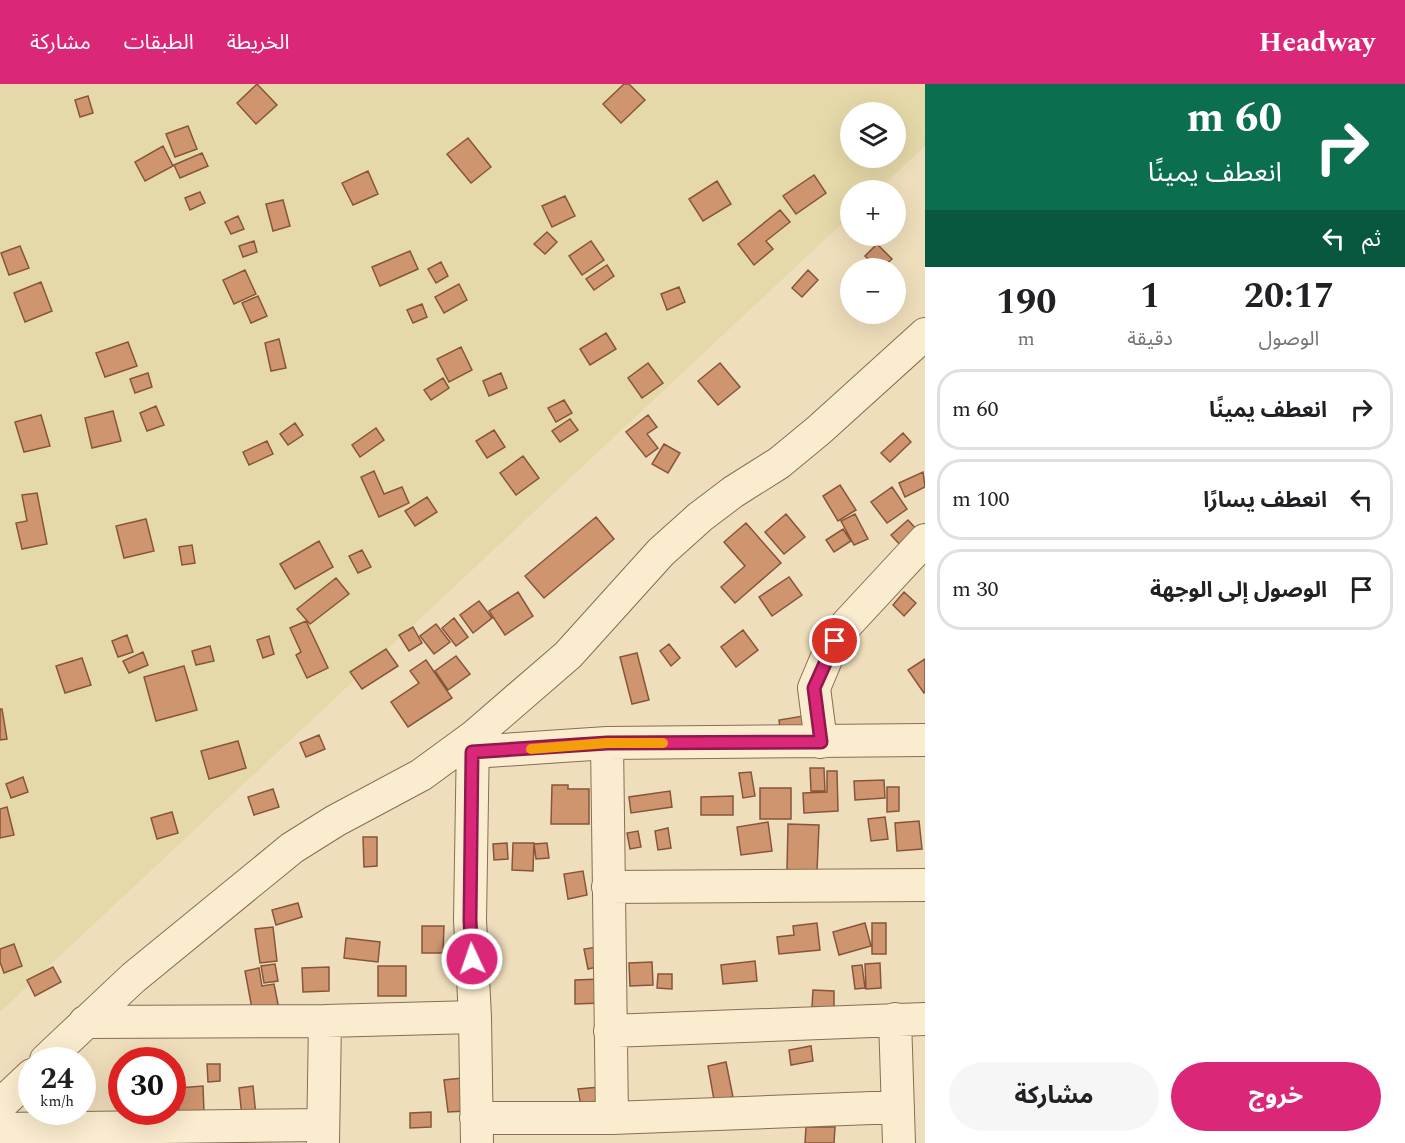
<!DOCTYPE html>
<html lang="ar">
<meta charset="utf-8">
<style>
:root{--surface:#fff;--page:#f6f6f6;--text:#202124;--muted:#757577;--line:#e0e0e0;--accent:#db2777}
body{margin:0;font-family:Spectral,"Noto Sans Arabic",serif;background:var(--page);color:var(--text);direction:rtl;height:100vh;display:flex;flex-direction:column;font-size:22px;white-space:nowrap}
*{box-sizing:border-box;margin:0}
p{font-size:20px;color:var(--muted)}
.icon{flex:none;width:33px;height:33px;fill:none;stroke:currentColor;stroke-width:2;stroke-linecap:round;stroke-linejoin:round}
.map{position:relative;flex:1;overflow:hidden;direction:ltr}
.details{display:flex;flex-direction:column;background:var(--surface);width:480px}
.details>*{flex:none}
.top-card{background:#0b6e4f;color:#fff;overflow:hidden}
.tools{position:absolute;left:840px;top:18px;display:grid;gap:12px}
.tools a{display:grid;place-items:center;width:66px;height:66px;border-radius:50%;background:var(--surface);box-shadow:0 6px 24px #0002;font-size:30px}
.speed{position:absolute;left:18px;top:963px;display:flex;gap:12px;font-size:30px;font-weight:700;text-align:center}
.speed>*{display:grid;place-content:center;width:78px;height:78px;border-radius:50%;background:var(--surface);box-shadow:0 6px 24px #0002;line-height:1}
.speed small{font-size:15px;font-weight:400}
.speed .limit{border:9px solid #d22;background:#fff;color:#111}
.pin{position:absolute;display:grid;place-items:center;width:51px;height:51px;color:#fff;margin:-26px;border:3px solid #fff;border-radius:50%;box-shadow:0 2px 6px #0007}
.me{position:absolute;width:66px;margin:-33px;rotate:357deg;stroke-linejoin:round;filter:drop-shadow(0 0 4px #0008)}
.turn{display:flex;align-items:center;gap:21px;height:126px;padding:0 24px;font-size:27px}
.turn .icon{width:78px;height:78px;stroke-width:2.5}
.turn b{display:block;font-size:42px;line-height:51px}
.then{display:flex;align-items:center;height:57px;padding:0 24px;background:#0003;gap:12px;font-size:22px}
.eta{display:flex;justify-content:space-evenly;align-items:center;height:102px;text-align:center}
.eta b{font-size:36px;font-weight:700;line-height:42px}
.action{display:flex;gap:12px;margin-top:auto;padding:12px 24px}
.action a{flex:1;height:69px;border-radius:36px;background:var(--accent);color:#fff;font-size:24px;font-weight:700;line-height:69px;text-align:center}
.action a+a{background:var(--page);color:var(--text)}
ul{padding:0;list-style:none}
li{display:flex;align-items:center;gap:18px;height:81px;margin:0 12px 9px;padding:0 12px;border:3px solid var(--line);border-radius:24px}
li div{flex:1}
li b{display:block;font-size:22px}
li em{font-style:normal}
header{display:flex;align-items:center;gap:36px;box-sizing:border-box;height:84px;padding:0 30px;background:var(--accent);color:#fff}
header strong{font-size:28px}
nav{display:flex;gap:33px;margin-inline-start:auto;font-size:21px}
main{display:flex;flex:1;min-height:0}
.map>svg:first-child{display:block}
.farmland{fill:#e5d9a9;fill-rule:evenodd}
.building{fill:#cf956f;stroke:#87563a;stroke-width:1.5}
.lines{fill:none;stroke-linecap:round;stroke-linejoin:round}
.minor-casing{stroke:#876e55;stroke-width:34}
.minor{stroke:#faecce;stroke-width:32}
.route-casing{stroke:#8e194d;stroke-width:15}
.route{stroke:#db2777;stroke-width:10}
.slow{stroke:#f59e0b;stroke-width:10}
</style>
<header>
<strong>Headway</strong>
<nav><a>الخريطة</a><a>الطبقات</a><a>مشاركة</a></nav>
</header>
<main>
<section class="details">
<div class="top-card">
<div class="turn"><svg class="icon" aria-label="right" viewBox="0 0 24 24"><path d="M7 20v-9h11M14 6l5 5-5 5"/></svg><div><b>60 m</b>انعطف يمينًا</div></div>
<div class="then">ثم<svg class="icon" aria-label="left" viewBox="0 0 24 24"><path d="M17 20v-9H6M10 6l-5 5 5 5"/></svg></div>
</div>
<div class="eta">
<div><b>20:17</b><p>الوصول</p></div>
<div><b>1</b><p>دقيقة</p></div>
<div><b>190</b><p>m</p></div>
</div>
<ul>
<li><svg class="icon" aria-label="right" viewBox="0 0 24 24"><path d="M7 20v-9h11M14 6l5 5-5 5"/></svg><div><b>انعطف يمينًا</b></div><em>60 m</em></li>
<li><svg class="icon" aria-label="left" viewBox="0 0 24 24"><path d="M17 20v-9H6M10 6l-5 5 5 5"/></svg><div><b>انعطف يسارًا</b></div><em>100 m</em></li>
<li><svg class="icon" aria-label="arrive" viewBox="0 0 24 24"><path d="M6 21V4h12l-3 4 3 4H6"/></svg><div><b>الوصول إلى الوجهة</b></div><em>30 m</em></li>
</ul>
<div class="action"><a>خروج</a><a>مشاركة</a></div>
</section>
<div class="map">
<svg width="925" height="1059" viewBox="0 0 925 1059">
<rect width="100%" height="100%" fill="#efdebb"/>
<path class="farmland" d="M 0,0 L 925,0 L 925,62 L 878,106 L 850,106 L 850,132 L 0,928 ZM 850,28 L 896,28 L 896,74 L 850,74 Z"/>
<path class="building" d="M 257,0 L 277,21 L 256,40 L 237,19 Z
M 624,0 L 629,0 L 645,16 L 621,39 L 603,20 Z
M 88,12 L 93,29 L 80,33 L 75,16 Z
M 188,42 L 197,65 L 175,73 L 166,50 Z
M 468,54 L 491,83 L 471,99 L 447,70 Z
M 163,62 L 173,82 L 145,97 L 135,78 Z
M 202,69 L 208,82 L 180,94 L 174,81 Z
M 368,87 L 378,110 L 353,121 L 342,99 Z
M 814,91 L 826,109 L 796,130 L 783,112 Z
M 717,97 L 731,120 L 703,137 L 689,115 Z
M 200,108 L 205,119 L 190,126 L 185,114 Z
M 565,112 L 575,132 L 552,143 L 542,122 Z
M 283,116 L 290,142 L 273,147 L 266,120 Z
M 780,126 L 790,138 L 766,157 L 773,165 L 754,181 L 738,160 Z
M 238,132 L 244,145 L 231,150 L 225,138 Z
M 547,148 L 557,158 L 545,170 L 534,160 Z
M 254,157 L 257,168 L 243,173 L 239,162 Z
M 591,157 L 604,176 L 582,191 L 569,172 Z
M 877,160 L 892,175 L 882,184 L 877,184 L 865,172 Z
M 20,162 L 29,184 L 9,191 L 1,169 Z
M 410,167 L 418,185 L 380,202 L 372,183 Z
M 441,178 L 448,192 L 436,199 L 428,185 Z
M 607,181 L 614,192 L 594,206 L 586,195 Z
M 245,186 L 256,210 L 234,220 L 223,196 Z
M 808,186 L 818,196 L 802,213 L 792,204 Z
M 41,198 L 52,227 L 25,238 L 14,209 Z
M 459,200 L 467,216 L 444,229 L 435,213 Z
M 679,203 L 685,218 L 667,226 L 661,210 Z
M 258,212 L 267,232 L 251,239 L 242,219 Z
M 422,220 L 427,233 L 413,239 L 407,226 Z
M 606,249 L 616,265 L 590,281 L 580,265 Z
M 279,255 L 286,284 L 271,287 L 265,259 Z
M 128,258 L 137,282 L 105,293 L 96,269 Z
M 461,263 L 472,286 L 449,298 L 437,275 Z
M 648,279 L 663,299 L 642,314 L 628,294 Z
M 720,279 L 740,303 L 718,321 L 698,297 Z
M 148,289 L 152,303 L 135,309 L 130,295 Z
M 501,289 L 507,304 L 489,312 L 483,297 Z
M 443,294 L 449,304 L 431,316 L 424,306 Z
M 564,316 L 572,329 L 556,338 L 548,324 Z
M 156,322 L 164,341 L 147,347 L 140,329 Z
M 113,327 L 121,357 L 92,364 L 85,334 Z
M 41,331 L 50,362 L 24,368 L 15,338 Z
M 648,331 L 657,343 L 647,350 L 658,364 L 646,373 L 626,348 Z
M 570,335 L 578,346 L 560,358 L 552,347 Z
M 295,339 L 303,351 L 288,361 L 280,350 Z
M 376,344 L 384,356 L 360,373 L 352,361 Z
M 494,346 L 505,363 L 487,374 L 476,357 Z
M 903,349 L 911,358 L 890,378 L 881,369 Z
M 267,357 L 273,370 L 249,381 L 243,368 Z
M 664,360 L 680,369 L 668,389 L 652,380 Z
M 523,372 L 539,394 L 516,411 L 500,389 Z
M 374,387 L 384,410 L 402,403 L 409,419 L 379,433 L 361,393 Z
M 923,388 L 925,403 L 905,413 L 899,399 Z
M 840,401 L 856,426 L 838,437 L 823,412 Z
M 892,403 L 907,425 L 887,439 L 871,418 Z
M 37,409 L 47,460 L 22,465 L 16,439 L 27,437 L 22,411 Z
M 427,413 L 437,428 L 415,442 L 405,427 Z
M 786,430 L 805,453 L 784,470 L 765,448 Z
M 855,430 L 868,455 L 854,461 L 841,437 Z
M 596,433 L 614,455 L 544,514 L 525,492 Z
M 146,435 L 154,467 L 124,474 L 116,442 Z
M 908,436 L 919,448 L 902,463 L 891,451 Z
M 746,439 L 781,479 L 735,519 L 721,503 L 745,482 L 724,458 Z
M 843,445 L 851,457 L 834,468 L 826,456 Z
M 319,457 L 333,483 L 295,505 L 280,480 Z
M 192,461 L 195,479 L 182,481 L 179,463 Z
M 362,466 L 371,483 L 358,489 L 349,472 Z
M 789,493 L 802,511 L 772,532 L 759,513 Z
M 336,494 L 349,510 L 310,540 L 297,525 Z
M 518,508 L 533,532 L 505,551 L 489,527 Z
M 904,508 L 916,519 L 904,532 L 893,521 Z
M 479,517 L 492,534 L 473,549 L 460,531 Z
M 454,534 L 468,553 L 456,562 L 442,544 Z
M 306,537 L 328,584 L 307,594 L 296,571 L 301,568 L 290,544 Z
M 436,540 L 450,558 L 434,570 L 420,552 Z
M 413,543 L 422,559 L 409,567 L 399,551 Z
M 743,546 L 758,566 L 736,583 L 721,563 Z
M 127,551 L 133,568 L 118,573 L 112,557 Z
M 269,552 L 274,570 L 263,574 L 257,556 Z
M 669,560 L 680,574 L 671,582 L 660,567 Z
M 210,562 L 214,577 L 196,581 L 192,567 Z
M 386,565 L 398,582 L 362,605 L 350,588 Z
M 143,568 L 148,581 L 129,589 L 123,577 Z
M 637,569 L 649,616 L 632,620 L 620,573 Z
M 456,572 L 470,590 L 448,606 L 435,587 Z
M 82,574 L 91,601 L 65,609 L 56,582 Z
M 925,575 L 925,608 L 924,609 L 908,586 Z
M 426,576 L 452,614 L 408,643 L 391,618 L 419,599 L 410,587 Z
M 184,582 L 197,626 L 156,637 L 144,593 Z
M 0,625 L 2,625 L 7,655 L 0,656 Z
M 809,631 L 811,646 L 781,651 L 779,636 Z
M 319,651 L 325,665 L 306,673 L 300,659 Z
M 238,657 L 246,684 L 209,695 L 201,667 Z
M 810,684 L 824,684 L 825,707 L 811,707 Z
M 827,687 L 837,687 L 838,727 L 804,729 L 803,709 L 827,708 Z
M 751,688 L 755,712 L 743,714 L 739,689 Z
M 23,693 L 28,708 L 11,714 L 6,700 Z
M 884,696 L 885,714 L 855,716 L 854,697 Z
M 552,701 L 568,701 L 568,705 L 589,705 L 589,740 L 551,740 Z
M 887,703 L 899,703 L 899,727 L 887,728 Z
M 760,704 L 791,704 L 791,735 L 760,735 Z
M 273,705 L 279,723 L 254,731 L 248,713 Z
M 670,707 L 672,723 L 631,729 L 629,713 Z
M 733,712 L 733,731 L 701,731 L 701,713 Z
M 7,723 L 14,751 L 0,754 L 0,725 Z
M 172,728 L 178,749 L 157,755 L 151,734 Z
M 885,733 L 888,755 L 871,757 L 868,735 Z
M 919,737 L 922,765 L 897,767 L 895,739 Z
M 768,738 L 772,767 L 741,771 L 737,743 Z
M 788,740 L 819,741 L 817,787 L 787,786 Z
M 668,744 L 671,764 L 658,766 L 655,747 Z
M 638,747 L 641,763 L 630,765 L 627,749 Z
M 363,753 L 377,753 L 377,782 L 364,783 Z
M 507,759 L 508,775 L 494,776 L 493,760 Z
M 513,759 L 534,759 L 533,787 L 512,786 Z
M 547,759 L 549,774 L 536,775 L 534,760 Z
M 583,787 L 587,811 L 568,815 L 564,790 Z
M 298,819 L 302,833 L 276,841 L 272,826 Z
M 817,839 L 820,866 L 779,870 L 777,853 L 794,851 L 793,842 Z
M 865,839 L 871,862 L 839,871 L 833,848 Z
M 872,839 L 886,839 L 886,870 L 872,870 Z
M 422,842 L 444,842 L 443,869 L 422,869 Z
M 273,843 L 277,877 L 260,879 L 255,845 Z
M 346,854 L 380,858 L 378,878 L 344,874 Z
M 14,860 L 22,882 L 4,889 L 0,878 L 0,865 Z
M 597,863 L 601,882 L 588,885 L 584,865 Z
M 755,877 L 757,897 L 723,900 L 721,881 Z
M 652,878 L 653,901 L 630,902 L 629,879 Z
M 880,879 L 881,904 L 866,905 L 865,880 Z
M 275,880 L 278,897 L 264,899 L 261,882 Z
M 862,881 L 865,904 L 855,905 L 852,882 Z
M 378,882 L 406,882 L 406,912 L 378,912 Z
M 53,883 L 61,898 L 35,912 L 27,896 Z
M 329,883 L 329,907 L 303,908 L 302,884 Z
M 259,884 L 262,902 L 274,900 L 279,925 L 253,930 L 245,887 Z
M 658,890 L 672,890 L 672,905 L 657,904 Z
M 601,895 L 601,919 L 575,920 L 575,896 Z
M 813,906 L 834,907 L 834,923 L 812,923 Z
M 811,962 L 813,977 L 791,981 L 789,966 Z
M 726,978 L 733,1013 L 714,1016 L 708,982 Z
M 207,980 L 220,980 L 220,997 L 208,998 Z
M 462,994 L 466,1027 L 448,1028 L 444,996 Z
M 203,1002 L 204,1029 L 179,1030 L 178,1004 Z
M 253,1002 L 256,1032 L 242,1033 L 239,1004 Z
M 600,1003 L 602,1020 L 581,1023 L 578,1005 Z
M 172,1005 L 176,1005 L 177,1031 L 172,1028 Z
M 431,1028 L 431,1043 L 410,1044 L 410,1029 Z
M 806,1043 L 835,1043 L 834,1059 L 805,1059 Z"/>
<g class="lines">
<g class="minor-casing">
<path id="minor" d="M 473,653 L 470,836 L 475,933 L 477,1059
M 821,658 L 814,604 L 827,573 L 847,540 L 925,456
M 607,659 L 612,1034
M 473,668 L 607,659 L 925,656
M 608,803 L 925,801
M 895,935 L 899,1059
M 85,938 L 325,937 L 475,933
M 610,947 L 925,935
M 46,976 L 133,894 L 292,764 L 335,737 L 421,691 L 473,653 L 568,571 L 661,468 L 700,433 L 733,408 L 779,379 L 819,346 L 925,250
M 0,1021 L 32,991
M 476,1034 L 612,1034 L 898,1023
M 0,1045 L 323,1041
M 323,1059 L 325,937"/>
</g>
<use href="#minor" class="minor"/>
</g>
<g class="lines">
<g class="route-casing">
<path id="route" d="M 472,875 L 470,836 L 472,668 L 607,659 L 821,658 L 814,604 L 835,557"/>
</g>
<use href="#route" class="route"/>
<path class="slow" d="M 531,665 L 607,659 L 663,659"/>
</g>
</svg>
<div class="tools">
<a><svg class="icon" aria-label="layers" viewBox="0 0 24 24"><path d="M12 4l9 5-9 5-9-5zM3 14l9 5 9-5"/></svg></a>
<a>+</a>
<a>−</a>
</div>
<div class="speed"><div>24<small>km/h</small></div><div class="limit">30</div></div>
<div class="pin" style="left:835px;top:557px;background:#d93025"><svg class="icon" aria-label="arrive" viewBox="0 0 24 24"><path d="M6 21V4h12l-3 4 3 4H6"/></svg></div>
<svg class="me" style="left:472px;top:875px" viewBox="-20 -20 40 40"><circle r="17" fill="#db2777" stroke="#fff" stroke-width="3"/><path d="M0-11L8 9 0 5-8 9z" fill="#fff"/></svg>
</div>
</main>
